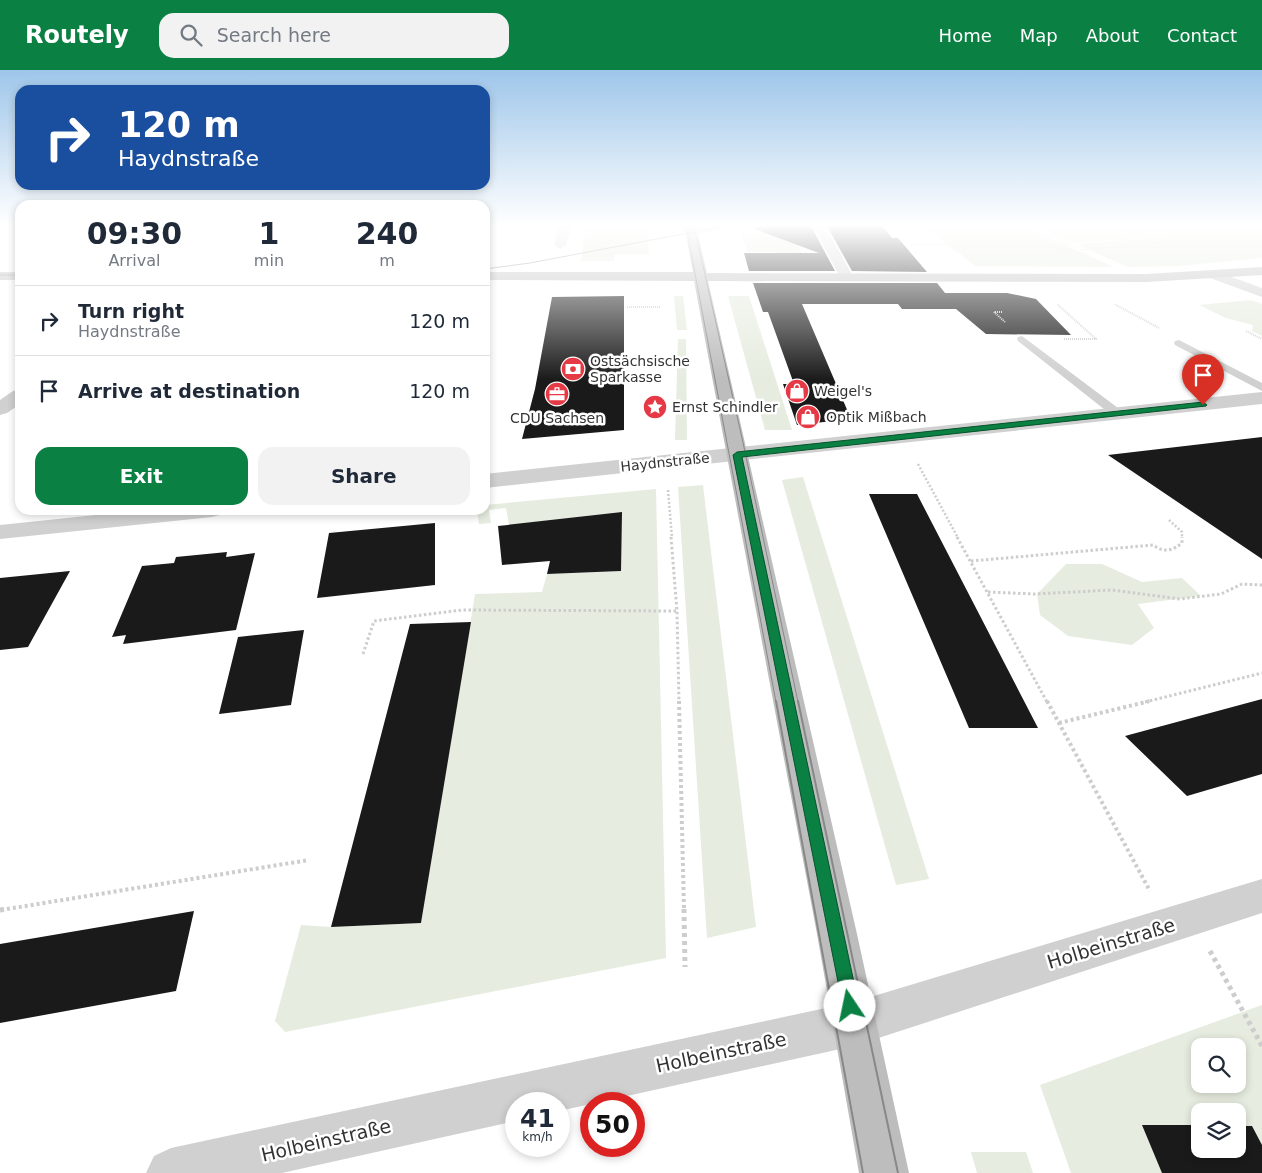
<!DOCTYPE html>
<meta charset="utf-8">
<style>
:root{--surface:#fff;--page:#f2f2f3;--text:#1f2937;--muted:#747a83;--line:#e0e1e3;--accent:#0b8043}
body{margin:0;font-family:"DejaVu Sans",sans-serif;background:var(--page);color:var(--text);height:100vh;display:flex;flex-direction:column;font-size:19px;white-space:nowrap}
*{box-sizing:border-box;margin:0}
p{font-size:16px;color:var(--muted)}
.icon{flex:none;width:28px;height:28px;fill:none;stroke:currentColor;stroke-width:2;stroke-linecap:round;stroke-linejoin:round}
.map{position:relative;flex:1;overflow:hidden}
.side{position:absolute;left:15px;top:130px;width:475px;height:315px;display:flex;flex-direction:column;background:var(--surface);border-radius:15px;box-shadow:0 2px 8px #0003}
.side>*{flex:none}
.top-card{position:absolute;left:15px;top:15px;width:475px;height:105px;border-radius:15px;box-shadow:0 2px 8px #0003;background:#1a4fa0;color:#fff;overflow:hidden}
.tools{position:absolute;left:1191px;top:968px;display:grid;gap:10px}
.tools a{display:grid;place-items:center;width:55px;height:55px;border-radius:10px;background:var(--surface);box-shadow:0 2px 8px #0003;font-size:25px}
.speed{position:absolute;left:505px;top:1022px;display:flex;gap:10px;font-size:25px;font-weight:700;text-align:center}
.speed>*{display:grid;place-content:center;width:65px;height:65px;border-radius:50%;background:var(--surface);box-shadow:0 2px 8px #0003;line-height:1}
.speed small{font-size:12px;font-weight:400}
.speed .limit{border:8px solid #d22;background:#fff;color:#111}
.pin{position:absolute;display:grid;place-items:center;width:42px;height:42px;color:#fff;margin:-51px -21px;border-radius:50% 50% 50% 0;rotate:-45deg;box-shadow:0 0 5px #0007}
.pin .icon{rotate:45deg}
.me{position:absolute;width:55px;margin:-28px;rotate:349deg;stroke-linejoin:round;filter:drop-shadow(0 0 4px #0008)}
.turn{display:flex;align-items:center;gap:18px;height:105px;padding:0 20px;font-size:22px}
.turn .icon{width:65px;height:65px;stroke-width:2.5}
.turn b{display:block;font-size:35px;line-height:42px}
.eta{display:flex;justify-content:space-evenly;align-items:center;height:85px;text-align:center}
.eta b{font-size:30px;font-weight:700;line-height:35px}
.action{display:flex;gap:10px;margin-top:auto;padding:10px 20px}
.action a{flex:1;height:58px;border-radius:15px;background:var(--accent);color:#fff;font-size:20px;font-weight:700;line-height:58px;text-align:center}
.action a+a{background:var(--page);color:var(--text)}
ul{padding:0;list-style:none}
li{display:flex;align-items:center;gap:15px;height:70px;padding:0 20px;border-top:1px solid var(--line)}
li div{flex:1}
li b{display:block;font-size:19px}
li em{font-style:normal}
header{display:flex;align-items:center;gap:30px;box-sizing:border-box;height:70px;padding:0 25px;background:var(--accent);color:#fff}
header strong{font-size:24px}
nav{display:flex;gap:28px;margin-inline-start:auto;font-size:18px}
.search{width:350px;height:45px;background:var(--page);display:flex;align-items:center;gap:12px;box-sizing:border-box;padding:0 18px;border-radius:15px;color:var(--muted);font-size:19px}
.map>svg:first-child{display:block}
.green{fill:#e6ecdf;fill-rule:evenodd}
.building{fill:#1a1a1a}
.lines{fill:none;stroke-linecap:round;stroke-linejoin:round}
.path-far5{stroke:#cdcdcd;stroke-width:1;stroke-dasharray:1 1;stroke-linecap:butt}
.path-far4{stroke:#cdcdcd;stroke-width:2;stroke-dasharray:1 1;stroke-linecap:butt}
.path-far3{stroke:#cdcdcd;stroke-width:2.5;stroke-dasharray:2 2;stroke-linecap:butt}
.path-far2{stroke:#cdcdcd;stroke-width:3;stroke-dasharray:2.5 2.5;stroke-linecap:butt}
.path-far1{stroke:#cdcdcd;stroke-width:4;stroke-dasharray:3 3;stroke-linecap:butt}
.path{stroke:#cdcdcd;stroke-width:5;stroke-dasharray:4 4;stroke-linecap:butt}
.service{fill:#d0d0d0;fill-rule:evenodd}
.pedestrian{fill:#d0d0d0;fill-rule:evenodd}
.minor{fill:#d0d0d0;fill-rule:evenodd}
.secondary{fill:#bdbdbd;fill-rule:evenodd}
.tram-far1{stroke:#888;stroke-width:1}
.tram{stroke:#888;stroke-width:2}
.route{fill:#0b8043;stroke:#07532c}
.labels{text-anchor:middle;stroke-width:5;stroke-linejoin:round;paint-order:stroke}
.far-poi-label{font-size:14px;fill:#333;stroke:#fff;text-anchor:start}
.far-street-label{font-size:14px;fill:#333;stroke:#fff}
.near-street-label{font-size:19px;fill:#333;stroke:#fff}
</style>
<header>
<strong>Routely</strong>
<div class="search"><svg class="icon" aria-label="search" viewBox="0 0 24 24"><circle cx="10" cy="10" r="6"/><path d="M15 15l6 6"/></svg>Search here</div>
<nav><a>Home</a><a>Map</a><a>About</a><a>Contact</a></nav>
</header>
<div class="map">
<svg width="1262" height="1103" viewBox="0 0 1262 1103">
<rect width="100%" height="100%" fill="#fff"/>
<path class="green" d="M 586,156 L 646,156 L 649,184 L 615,184 L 614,191 L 581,191 Z
M 1023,156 L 1114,197 L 975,196 L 927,157 Z
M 1102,156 L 1262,156 L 1262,188 L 1179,196 L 1127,197 L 1076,174 L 1181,166 L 1072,173 L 1036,157 L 1074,158 Z
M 741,163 L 792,163 L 806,191 L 781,191 L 777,182 L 747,182 Z
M 674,226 L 683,226 L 687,260 L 677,260 Z
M 728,226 L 749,226 L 792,360 L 765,360 Z
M 1251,230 L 1262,234 L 1262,266 L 1252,261 L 1253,255 L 1226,248 L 1199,235 Z
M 678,269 L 686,269 L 687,370 L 675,370 Z
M 803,407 L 929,809 L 896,815 L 782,410 Z
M 703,415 L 756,857 L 707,868 L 678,417 Z
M 656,419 L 666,888 L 285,962 L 275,951 L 301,855 L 331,857 L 421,853 L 475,524 L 542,522 L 547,504 L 621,501 L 621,442 L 509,455 L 506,438 L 489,440 L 491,453 L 479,454 L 477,440 L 485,440 L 485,435 Z
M 1066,494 L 1102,494 L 1142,512 L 1182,508 L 1201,526 L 1138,534 L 1154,558 L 1132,575 L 1068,566 L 1040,545 L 1037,524 Z
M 1262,935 L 1262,1103 L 1071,1103 L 1040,1015 ZM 1200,976 L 1238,976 L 1238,1014 L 1200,1014 ZM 1200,1041 L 1238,1041 L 1238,1079 L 1200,1079 Z
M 971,1082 L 1026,1082 L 1033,1103 L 977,1103 Z"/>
<path class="building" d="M 756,156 L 811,156 L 835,201 L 749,201 L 744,183 L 819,183 L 755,159 Z
M 827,156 L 882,156 L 892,168 L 898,168 L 927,202 L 852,201 Z
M 753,213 L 937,213 L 945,223 L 1007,223 L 1036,229 L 1071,265 L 986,264 L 956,239 L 902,239 L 898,234 L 802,234 L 851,349 L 797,355 L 783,314 L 794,314 L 768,242 L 763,242 Z
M 624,226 L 624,360 L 522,369 L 535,319 L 552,227 Z
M 1262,367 L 1262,489 L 1108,385 Z
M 869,424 L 917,424 L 1038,658 L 969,658 Z
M 622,442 L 621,501 L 547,504 L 550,491 L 502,495 L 498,456 Z
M 435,453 L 435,515 L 317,528 L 329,463 Z
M 227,482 L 226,487 L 255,483 L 236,560 L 123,574 L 126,565 L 112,567 L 142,496 L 174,493 L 176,487 Z
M 70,501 L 28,577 L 0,580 L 0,508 Z
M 471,552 L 421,853 L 331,857 L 410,554 Z
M 304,560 L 291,635 L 219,644 L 238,567 Z
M 1262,629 L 1262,704 L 1187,726 L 1125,666 Z
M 194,841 L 176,921 L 0,953 L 0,874 Z
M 1142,1055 L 1200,1055 L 1200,1079 L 1238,1079 L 1238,1056 L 1252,1056 L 1262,1075 L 1262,1103 L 1162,1103 Z"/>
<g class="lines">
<path class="path-far5" d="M 611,156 L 611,172
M 928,156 L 925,156 L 955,181
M 955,156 L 1035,173
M 1025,156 L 1083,180
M 1252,156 L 1256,156
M 1213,167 L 1235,176
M 911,175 L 1069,174
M 588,176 L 661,162
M 1048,176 L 1072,181
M 1081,180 L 1243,164
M 1057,234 L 1060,237
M 1114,234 L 1119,237"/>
<path class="path-far4" d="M 1058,235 L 1096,269 L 1064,269
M 1116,235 L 1159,258
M 627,237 L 660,237
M 1002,242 L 994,242 L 1005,252
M 1246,261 L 1262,269"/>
<path class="path-far3" d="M 918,394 L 958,468
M 668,420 L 672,468
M 1169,450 L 1182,462 L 1182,468"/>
<path class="path-far2" d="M 671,467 L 677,541 L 679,632
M 957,467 L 1047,632
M 971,491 L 1153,475 C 1164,483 1172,481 1182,473 L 1182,467
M 988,522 L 1035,524 L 1112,520 L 1180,529 L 1221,524 L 1242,514 L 1262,515
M 363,584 L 374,551 L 462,540 L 677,541
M 1145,632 L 1262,603"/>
<path class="path-far1" d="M 679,631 L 684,840
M 1047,631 L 1150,821
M 1059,653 L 1150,631
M 1,840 L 309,790"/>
<path class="path" d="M 684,839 L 685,897
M 0,840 L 8,839
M 1210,881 L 1262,976"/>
<path class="service" d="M 1022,266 L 1122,341 L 1124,344 L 1122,347 L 1114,347 L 1018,271 L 1017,269 L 1018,267 Z
M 1179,270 L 1262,313 L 1262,321 L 1175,275 L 1174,273 L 1175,271 Z"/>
<path class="pedestrian" d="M 1215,201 L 1262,218 L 1262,227 L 1210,208 L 1208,205 Z"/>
<path class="minor" d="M 559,156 L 571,156 L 566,175 L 560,179 L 554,175 Z
M 702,156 L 726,156 L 720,160 L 691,165 L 685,161 L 687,158 Z
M 813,156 L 825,156 L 854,208 L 852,211 L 842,211 Z
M 20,319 L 20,334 L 7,343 L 0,345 L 0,330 L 13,321 Z
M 1262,322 L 1262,334 L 485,418 L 485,404 Z
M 144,440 L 224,440 L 220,445 L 212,447 L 0,469 L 0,455 Z
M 1262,809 L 1262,843 L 854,976 L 559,1041 L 559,1034 L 516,1034 L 516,1051 L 282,1103 L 146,1103 L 154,1086 L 171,1078 L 854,932 Z"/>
<path class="secondary" d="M 684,156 L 696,156 L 707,203 L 1146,204 L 1262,197 L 1262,205 L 1146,212 L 708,211 L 857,864 L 909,1103 L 859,1103 L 817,864 L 694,211 L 485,210 L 485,202 L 693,202 Z
M 0,202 L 20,202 L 20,210 L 0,210 Z"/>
<path class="tram-far1" d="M 686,156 L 776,632
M 694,156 L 742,368 L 798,632
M 485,199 L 530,193 L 725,156
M 0,205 L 20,205"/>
<path class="tram" d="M 776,631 L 863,1103
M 798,631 L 898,1103"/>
</g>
<linearGradient id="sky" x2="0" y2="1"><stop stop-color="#9ec6ea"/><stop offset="0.5" stop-color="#fff"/><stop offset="1" stop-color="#fff" stop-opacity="0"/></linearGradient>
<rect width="1262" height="310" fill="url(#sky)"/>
<path class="route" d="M 1203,332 L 1207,335 L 1206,336 L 742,387 L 859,936 L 857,942 L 850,944 L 844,942 L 733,385 L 737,382 Z"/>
<defs>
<g id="bank-disc" transform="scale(1.25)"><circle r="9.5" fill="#e63946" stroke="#fff"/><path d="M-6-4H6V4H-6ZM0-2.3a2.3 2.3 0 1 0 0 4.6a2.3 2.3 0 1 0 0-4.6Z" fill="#fff"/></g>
<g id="shop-disc" transform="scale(1.25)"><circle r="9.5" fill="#e63946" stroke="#fff"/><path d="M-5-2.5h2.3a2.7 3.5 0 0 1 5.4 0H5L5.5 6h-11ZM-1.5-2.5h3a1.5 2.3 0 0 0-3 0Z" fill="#fff"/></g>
<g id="office-disc" transform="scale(1.25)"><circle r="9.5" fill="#e63946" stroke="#fff"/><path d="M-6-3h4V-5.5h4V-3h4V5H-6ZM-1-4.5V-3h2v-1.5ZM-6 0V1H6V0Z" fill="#fff"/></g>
<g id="sight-disc" transform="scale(1.25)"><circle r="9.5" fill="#e63946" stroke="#fff"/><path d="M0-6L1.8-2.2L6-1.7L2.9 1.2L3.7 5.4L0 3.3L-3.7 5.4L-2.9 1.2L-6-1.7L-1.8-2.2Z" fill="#fff"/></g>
</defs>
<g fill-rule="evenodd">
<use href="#bank-disc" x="573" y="299"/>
<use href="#shop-disc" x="797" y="321"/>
<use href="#office-disc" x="557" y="324"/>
<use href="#sight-disc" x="655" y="337"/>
<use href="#shop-disc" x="808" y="347"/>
</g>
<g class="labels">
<g class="far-poi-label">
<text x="590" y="296">Ostsächsische<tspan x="590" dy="16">Sparkasse</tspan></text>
<text x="814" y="326">Weigel's</text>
<text x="672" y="342">Ernst Schindler</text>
<text x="826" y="352">Optik Mißbach</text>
<text x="557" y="353" text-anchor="middle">CDU Sachsen</text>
</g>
<g class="far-street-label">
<text transform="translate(665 392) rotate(-6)" y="5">Haydnstraße</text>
</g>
<g class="near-street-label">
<text transform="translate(1111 873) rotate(-17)" y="7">Holbeinstraße</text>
<text transform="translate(721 982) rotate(-12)" y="7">Holbeinstraße</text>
<text transform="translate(326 1070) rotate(-13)" y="7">Holbeinstraße</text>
</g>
</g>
</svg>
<div class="tools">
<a><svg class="icon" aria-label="search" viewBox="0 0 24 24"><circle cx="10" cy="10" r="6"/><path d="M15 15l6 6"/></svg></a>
<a><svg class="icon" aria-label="layers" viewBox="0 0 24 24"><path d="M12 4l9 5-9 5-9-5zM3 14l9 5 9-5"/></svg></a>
</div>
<div class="speed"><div>41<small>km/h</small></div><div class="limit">50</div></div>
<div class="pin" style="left:1203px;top:335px;background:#d93025"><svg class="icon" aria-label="arrive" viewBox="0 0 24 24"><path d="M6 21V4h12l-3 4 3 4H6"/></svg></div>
<svg class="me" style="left:850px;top:936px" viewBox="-20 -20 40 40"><circle r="19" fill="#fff"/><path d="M0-13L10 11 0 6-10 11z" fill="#0b8043"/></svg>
<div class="top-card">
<div class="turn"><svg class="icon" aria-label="right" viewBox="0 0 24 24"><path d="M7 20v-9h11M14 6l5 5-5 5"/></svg><div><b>120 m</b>Haydnstraße</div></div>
</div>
<section class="side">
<div class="eta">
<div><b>09:30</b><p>Arrival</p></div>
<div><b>1</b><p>min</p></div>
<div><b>240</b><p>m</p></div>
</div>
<ul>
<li><svg class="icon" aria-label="right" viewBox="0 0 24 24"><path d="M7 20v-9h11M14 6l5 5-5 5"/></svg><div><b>Turn right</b><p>Haydnstraße</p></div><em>120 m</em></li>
<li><svg class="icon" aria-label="arrive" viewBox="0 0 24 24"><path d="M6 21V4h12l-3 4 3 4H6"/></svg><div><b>Arrive at destination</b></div><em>120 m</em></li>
</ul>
<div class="action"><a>Exit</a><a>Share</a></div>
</section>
</div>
